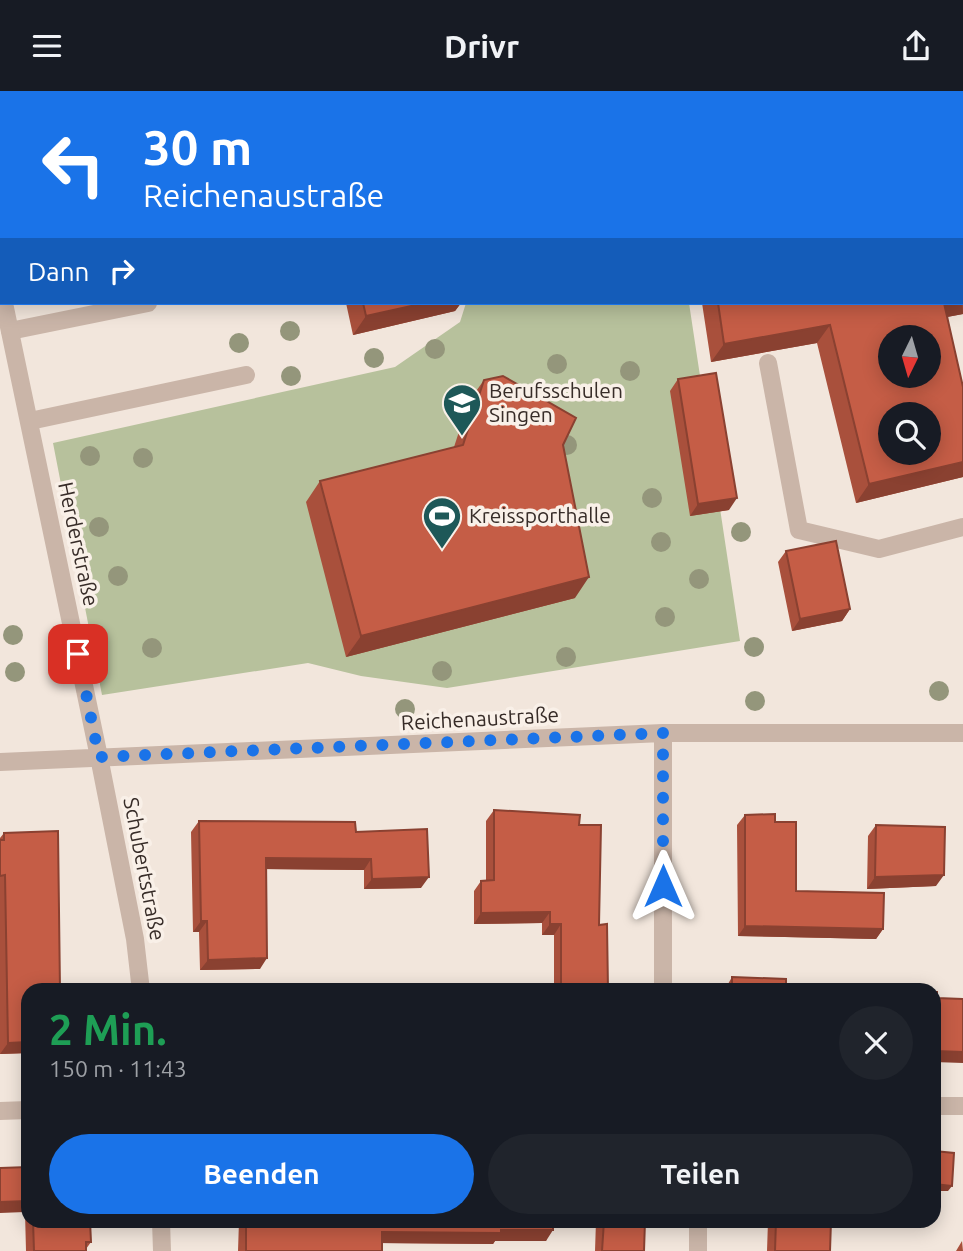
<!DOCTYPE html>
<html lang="de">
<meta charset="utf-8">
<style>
:root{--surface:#171b24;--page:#20242c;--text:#f1f3f6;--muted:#9ea1a6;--accent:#1a73e8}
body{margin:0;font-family:Ubuntu,sans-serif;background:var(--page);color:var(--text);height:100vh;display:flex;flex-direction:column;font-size:26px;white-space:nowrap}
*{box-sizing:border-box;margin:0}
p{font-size:23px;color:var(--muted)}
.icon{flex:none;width:38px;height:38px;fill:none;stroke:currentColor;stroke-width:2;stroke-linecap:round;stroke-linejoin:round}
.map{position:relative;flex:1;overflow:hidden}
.side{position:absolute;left:21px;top:892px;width:920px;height:245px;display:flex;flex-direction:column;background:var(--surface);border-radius:21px;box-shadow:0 4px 18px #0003}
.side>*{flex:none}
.top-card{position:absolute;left:0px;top:0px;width:964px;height:214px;box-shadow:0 4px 18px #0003;background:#1a73e8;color:#fff;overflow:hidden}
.needle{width:46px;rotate:185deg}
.controls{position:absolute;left:878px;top:234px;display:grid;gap:14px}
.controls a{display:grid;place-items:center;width:63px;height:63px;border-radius:50%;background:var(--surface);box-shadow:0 4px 18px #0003;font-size:35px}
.pin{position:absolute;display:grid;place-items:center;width:60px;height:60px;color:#fff;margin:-30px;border-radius:14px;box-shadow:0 4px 10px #0006}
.me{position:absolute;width:77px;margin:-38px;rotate:0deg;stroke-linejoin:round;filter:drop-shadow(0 0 5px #0008)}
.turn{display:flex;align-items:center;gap:24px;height:147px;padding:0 28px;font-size:32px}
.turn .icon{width:91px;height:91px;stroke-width:2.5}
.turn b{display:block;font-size:49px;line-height:60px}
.then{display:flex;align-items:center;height:66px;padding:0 28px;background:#0003;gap:14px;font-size:26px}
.round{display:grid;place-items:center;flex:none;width:74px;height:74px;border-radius:37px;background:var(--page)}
.headline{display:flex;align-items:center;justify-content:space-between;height:119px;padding:0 28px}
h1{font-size:42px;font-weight:700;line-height:52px;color:#1e9e55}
.primary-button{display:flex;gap:14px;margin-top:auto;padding:14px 28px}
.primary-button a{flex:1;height:80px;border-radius:42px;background:var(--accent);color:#fff;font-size:28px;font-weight:700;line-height:80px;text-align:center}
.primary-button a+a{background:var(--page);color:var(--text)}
header{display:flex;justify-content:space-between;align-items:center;height:91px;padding:0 28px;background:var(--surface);font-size:32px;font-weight:700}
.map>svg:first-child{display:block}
.green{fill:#b7c19c}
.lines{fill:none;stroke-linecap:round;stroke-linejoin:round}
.lane{stroke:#cab5a8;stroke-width:18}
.street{stroke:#cab5a8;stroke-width:18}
.tree{fill:#94967b}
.wall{fill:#a9503c}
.shaded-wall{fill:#8a4131}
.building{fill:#c55d46;stroke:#8a4131;stroke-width:2;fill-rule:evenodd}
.route{stroke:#1a73e8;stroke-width:12;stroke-dasharray:0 21.6}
.labels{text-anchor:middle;stroke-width:7;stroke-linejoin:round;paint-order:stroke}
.poi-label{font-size:21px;fill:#372c28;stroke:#f9f0e8;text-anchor:start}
.street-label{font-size:21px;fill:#372c28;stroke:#f9f0e8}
</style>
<header><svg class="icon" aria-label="menu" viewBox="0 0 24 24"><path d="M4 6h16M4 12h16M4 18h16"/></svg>Drivr<svg class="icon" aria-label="share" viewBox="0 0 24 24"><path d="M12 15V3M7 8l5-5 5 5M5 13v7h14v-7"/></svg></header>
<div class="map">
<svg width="963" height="1160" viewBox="0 0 963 1160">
<rect width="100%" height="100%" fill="#f2e6dc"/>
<path class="green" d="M 458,0 L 632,0 L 632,2 L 457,2 Z
M 466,212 L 689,212 L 740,550 L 447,597 L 361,585 L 308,572 L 102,604 L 53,352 L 395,276 L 460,231 Z"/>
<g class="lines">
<path class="lane" d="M 79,0 L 79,2
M 181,0 L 182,2
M 258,0 L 258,2
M 10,240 L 148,212
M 768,272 L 799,439 L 879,458 L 963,436"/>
<path class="street" d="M 0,193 L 2,201
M 4,212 L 99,666 L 135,848 L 141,900
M 30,330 L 246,284
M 0,671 L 663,642 L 963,642
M 663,900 L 663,642
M 934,1015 L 963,1015
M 0,1020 L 28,1019
M 161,1130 L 162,1160
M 698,1160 L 698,1130"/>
</g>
<g class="tree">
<circle cx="290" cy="240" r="10"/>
<circle cx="239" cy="252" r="10"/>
<circle cx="435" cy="258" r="10"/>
<circle cx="374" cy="267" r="10"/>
<circle cx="557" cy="273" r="10"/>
<circle cx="630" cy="280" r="10"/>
<circle cx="291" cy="285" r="10"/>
<circle cx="567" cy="354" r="10"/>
<circle cx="90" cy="365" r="10"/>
<circle cx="143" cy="367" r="10"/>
<circle cx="652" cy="407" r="10"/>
<circle cx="99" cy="436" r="10"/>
<circle cx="741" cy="441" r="10"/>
<circle cx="661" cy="451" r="10"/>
<circle cx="118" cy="485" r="10"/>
<circle cx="699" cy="488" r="10"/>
<circle cx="665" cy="526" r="10"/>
<circle cx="13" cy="544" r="10"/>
<circle cx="754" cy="556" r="10"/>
<circle cx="152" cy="557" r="10"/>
<circle cx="566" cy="566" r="10"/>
<circle cx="442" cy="580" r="10"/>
<circle cx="15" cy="581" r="10"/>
<circle cx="939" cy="600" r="10"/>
<circle cx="755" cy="610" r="10"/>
<circle cx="405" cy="618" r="10"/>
</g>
<path class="wall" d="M 296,0 L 415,0 L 415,2 L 297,2 Z
M 649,0 L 900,0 L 900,2 L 649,2 Z
M 963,113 L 963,223 L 947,226 L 963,296 L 963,386 L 856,412 L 817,252 L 711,271 L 702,212 L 962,212 Z
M 346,212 L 461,212 L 455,220 L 353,244 Z
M 678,288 L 729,419 L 690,425 L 670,300 Z
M 484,289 L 563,354 L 575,507 L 346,566 L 306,411 L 320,390 L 454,356 L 469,310 Z
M 786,460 L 850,518 L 842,530 L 792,540 L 778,471 Z
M 494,719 L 579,734 L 599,834 L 608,900 L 554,900 L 554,844 L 542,844 L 542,832 L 474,833 L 474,800 L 481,790 L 486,790 L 486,730 Z
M 745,724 L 775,731 L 796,800 L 883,838 L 876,848 L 738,845 L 737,734 Z
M 199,730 L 356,741 L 421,797 L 364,798 L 364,779 L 266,778 L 260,878 L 200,879 L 199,841 L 193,841 L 191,741 Z
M 876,734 L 936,795 L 867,798 L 868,745 Z
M 4,742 L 28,962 L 0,963 L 0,747 Z
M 732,886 L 786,900 L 724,900 Z
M 28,1076 L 28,1130 L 90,1130 L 91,1151 L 86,1158 L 86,1160 L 26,1160 L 25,1121 Z
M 239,1130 L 553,1130 L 546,1150 L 495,1150 L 493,1153 L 382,1152 L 382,1160 L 238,1160 Z
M 596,1130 L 645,1130 L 644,1160 L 595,1160 Z
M 768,1130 L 831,1130 L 830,1160 L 767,1160 Z
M 962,1150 L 963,1160 L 956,1160 Z"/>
<path class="shaded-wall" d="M 962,207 L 963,223 L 931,229 L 943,212 L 962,212 Z
M 425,212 L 461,212 L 455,220 L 353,244 L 366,225 Z
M 830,234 L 817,252 L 711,271 L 724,253 Z
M 963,371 L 963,386 L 856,412 L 869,393 Z
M 737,407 L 729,419 L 690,425 L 698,413 Z
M 589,486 L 575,507 L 346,566 L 361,545 Z
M 850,518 L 842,530 L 792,540 L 800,528 Z
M 266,767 L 371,768 L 364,779 L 258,778 Z
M 944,784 L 936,795 L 867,798 L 875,786 Z
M 429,786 L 421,797 L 364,798 L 372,788 Z
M 550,821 L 542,832 L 474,833 L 481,822 Z
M 201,830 L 207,830 L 199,841 L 193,841 Z
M 550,833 L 561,833 L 554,844 L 542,844 Z
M 745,835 L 883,838 L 876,848 L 738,845 Z
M 267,867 L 260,878 L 200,879 L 208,869 Z
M 28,951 L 28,962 L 0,963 L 8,952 Z
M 935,960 L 963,961 L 963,972 L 934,971 Z
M 934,1093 L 952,1095 L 948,1100 L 934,1100 Z
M 28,1110 L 28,1116 L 25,1121 L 0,1122 L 0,1111 Z
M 553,1139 L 546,1150 L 495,1150 L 493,1153 L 375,1152 L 382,1141 Z"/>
<path class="building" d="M 313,0 L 415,0 L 415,2 L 314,2 Z
M 666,0 L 900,0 L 900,2 L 666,2 Z
M 962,113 L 963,113 L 962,207 Z
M 363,212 L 425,212 L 366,225 Z
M 718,212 L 944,212 L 963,296 L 963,371 L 869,393 L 830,234 L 724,253 ZM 891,247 L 929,247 L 929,285 L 891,285 ZM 891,324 L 929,324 L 929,362 L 891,362 Z
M 716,282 L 737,407 L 698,413 L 678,288 Z
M 503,285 L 576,327 L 563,354 L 589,486 L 361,545 L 320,390 L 463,354 L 484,289 Z
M 836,450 L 850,518 L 800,528 L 786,460 Z
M 494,719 L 580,724 L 579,734 L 601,734 L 599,834 L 607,833 L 608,900 L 561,900 L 561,833 L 550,833 L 550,821 L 481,822 L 481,790 L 494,789 Z
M 775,723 L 775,731 L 796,731 L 796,800 L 884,802 L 883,838 L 745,835 L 745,724 Z
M 199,730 L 355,731 L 356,741 L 427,738 L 429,786 L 372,788 L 371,768 L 266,767 L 267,867 L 208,869 L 207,830 L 201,830 Z
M 876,734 L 945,736 L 944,784 L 875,786 Z
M 58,740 L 60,900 L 28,900 L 28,951 L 8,952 L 5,784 L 0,785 L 0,749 L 4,749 L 4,742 Z
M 732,886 L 786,888 L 786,900 L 732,900 Z
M 934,901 L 937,901 L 937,907 L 963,908 L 963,961 L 935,960 Z
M 934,1060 L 954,1062 L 952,1095 L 934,1093 Z
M 28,1076 L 28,1110 L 0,1111 L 0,1077 Z
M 33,1130 L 90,1130 L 91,1151 L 86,1151 L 86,1160 L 34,1160 Z
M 246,1130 L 553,1130 L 553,1139 L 501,1139 L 501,1142 L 382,1141 L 382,1160 L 246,1160 Z
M 604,1130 L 645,1130 L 644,1160 L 602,1160 Z
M 776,1130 L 831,1130 L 830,1160 L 775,1160 Z"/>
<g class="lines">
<path class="route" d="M 78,563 L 99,666 L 663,642 L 663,795"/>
</g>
<defs>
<g id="school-pin" transform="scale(2.0125)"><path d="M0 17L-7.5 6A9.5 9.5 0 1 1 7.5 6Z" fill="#1e5858" stroke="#f9f0e8"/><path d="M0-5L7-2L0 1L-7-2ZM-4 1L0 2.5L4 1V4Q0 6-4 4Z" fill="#fff"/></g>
<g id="stadium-pin" transform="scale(2.0125)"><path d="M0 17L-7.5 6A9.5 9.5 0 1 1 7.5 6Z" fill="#1e5858" stroke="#f9f0e8"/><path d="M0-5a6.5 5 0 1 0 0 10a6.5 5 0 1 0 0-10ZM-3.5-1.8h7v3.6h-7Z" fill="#fff"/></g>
</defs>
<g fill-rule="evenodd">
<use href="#school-pin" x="462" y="312"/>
<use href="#stadium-pin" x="442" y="425"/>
</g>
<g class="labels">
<g class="poi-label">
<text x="489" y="307">Berufsschulen<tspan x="489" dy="24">Singen</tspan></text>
<text x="469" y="432">Kreissporthalle</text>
</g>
<g class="street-label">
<text transform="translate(78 453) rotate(78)" y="7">Herderstraße</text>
<text transform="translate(480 628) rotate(-3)" y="7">Reichenaustraße</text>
<text transform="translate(144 778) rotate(79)" y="7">Schubertstraße</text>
</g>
</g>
</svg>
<div class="controls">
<a><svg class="needle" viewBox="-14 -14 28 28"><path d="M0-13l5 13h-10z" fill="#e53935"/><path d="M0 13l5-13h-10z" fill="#9ea1a6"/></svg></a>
<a><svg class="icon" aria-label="search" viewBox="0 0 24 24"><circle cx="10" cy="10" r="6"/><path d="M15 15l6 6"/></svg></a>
</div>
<div class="pin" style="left:78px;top:563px;background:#d93025"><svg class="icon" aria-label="arrive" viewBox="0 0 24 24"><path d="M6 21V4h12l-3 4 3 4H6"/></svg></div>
<svg class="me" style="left:663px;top:795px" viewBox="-20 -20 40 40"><path d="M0-17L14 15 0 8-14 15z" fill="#1a73e8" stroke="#fff" stroke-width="4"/></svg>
<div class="top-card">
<div class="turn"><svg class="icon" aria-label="left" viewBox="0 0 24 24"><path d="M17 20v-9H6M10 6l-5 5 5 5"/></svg><div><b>30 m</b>Reichenaustraße</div></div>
<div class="then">Dann<svg class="icon" aria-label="right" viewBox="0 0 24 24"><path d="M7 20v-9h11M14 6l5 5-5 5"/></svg></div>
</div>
<section class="side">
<div class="headline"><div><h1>2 Min.</h1><p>150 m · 11:43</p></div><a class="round"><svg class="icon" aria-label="close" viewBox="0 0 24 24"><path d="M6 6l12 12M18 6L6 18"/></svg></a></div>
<div class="primary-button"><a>Beenden</a><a>Teilen</a></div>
</section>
</div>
